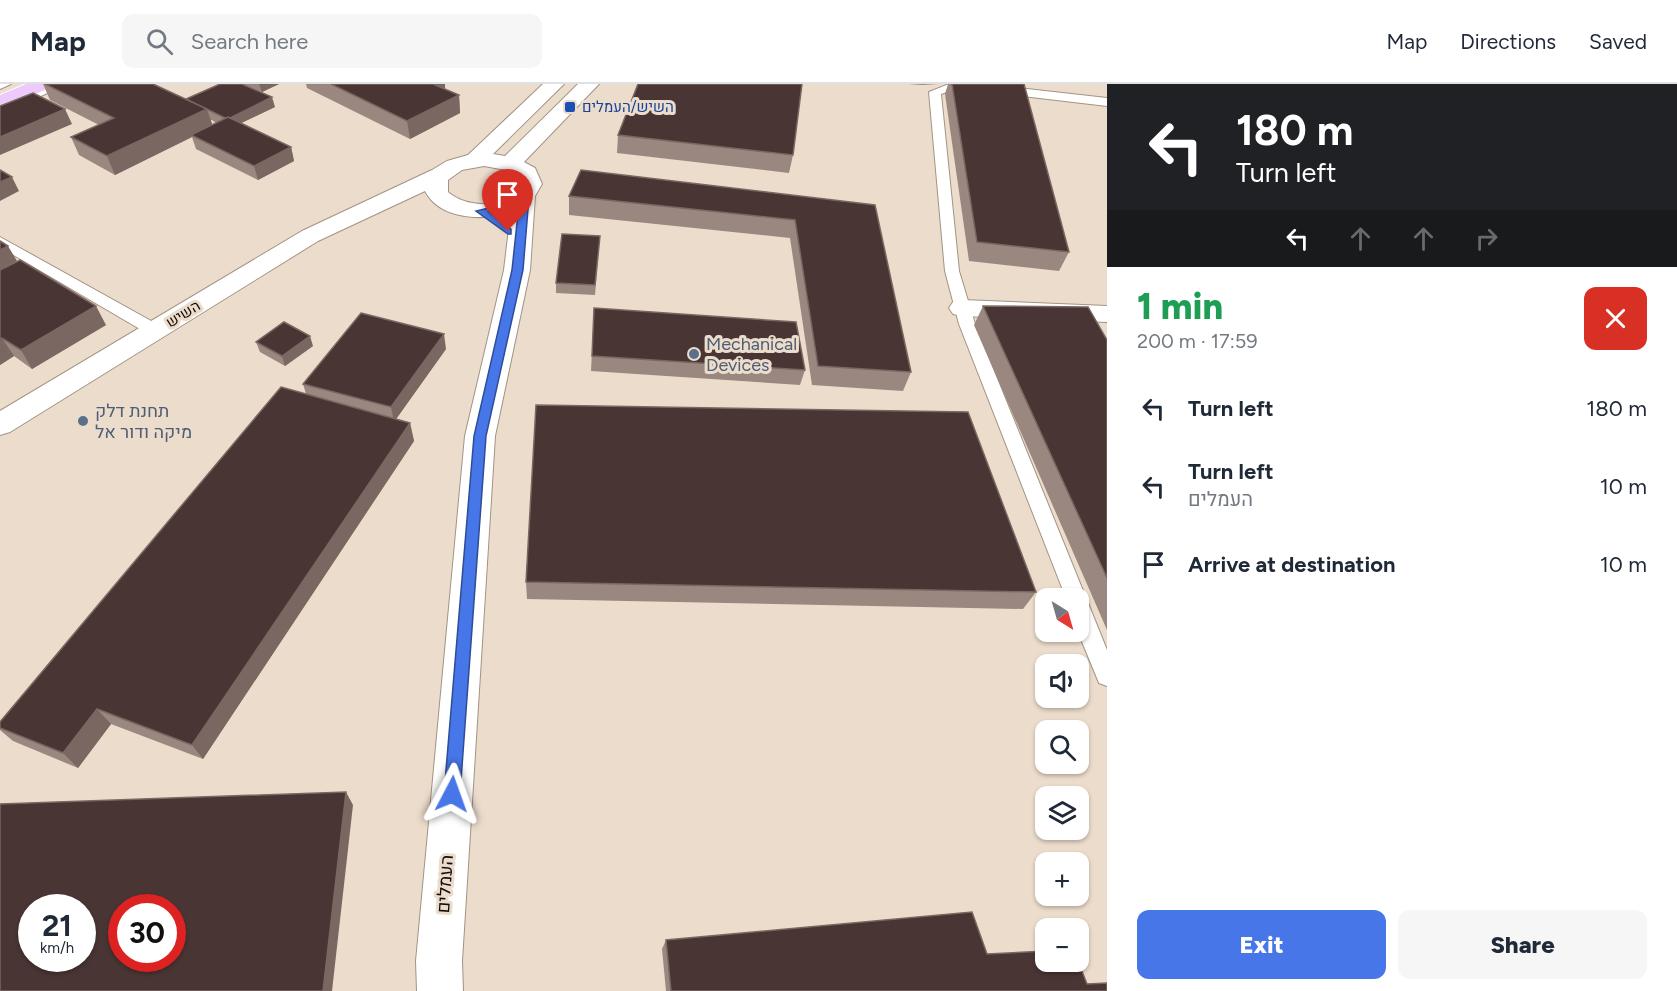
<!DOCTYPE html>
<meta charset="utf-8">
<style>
:root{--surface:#fff;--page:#f6f6f7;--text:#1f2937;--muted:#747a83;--line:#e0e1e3;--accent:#4776e8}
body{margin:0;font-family:Figtree,Heebo,sans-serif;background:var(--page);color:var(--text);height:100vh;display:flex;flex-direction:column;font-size:22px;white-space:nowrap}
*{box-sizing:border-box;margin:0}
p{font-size:20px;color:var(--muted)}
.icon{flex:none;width:33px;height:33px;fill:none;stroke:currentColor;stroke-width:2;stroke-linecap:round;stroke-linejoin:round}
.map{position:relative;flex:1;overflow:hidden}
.details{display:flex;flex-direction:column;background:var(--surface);width:570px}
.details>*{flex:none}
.guide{background:#202124;color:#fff;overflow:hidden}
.needle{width:39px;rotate:143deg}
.controls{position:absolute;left:1035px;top:504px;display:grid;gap:12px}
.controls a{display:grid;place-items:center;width:54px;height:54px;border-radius:12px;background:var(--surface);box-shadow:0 2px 4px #0004;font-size:30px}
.speed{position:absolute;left:18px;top:810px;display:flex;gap:12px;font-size:30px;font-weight:700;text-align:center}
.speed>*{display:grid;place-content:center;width:78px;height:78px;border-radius:50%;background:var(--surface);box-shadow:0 2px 4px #0004;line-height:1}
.speed small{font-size:15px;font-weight:400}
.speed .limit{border:9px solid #d22;background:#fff;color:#111}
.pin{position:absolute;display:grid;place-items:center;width:51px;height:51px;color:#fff;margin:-62px -26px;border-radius:50% 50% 50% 0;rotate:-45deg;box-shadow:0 0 6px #0007}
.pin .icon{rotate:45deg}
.me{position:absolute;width:66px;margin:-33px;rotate:4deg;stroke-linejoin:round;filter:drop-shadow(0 0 4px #0008)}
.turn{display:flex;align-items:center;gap:21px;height:126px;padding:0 30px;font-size:27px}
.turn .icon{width:78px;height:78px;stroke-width:2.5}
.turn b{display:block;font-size:42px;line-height:51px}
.lanes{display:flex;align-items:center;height:57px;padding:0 30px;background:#0003;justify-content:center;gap:30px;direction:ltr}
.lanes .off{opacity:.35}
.round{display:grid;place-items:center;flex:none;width:63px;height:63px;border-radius:12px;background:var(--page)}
.head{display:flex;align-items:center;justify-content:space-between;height:102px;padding:0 30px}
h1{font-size:36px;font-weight:800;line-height:45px;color:#1e9e55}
.cta{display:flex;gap:12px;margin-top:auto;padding:12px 30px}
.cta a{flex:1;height:69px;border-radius:12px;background:var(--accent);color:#fff;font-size:24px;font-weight:800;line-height:69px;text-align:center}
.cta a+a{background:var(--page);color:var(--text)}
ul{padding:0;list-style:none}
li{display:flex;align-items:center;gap:18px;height:78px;padding:0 30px}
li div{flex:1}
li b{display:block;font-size:22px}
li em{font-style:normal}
header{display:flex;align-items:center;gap:36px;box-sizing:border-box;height:84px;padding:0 30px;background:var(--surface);border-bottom:2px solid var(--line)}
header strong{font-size:28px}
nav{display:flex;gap:33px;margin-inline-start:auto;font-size:21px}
.search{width:420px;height:54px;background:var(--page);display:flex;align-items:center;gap:15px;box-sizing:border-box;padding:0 21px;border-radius:12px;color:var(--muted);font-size:22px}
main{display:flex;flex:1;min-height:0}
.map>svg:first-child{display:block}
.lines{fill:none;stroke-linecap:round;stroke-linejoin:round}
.service-casing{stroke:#a29383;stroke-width:2}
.minor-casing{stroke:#a29383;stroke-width:2}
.trunk-casing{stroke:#fff;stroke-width:2}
.service{fill:#fff;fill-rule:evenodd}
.minor{fill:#fff;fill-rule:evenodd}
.trunk{fill:#eecafc;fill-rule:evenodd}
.wall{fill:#9a8880;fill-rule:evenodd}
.shaded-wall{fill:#7a6761}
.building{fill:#493534;stroke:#7a6761;stroke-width:1.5;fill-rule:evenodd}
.route{fill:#4776e8;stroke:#2e4d97;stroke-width:1.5}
.transit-dot{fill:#1a4fb4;stroke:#ecdccb;stroke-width:2}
.service-dot{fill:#5c6f8a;stroke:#ecdccb;stroke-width:2}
.labels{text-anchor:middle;stroke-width:6;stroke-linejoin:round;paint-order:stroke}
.far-transit-label{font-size:15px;fill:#164399;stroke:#ecdccb;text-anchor:start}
.far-street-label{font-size:15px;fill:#110c06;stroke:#ecdccb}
.service-label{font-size:18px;fill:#4e5e75;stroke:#ecdccb;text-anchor:start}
.street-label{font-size:18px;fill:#110c06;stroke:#ecdccb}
</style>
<header>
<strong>Map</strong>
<div class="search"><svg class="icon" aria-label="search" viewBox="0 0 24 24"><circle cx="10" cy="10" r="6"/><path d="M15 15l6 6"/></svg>Search here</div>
<nav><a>Map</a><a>Directions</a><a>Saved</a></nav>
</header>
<main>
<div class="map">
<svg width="1107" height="907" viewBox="0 0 1107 907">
<rect width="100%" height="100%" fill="#ecdccb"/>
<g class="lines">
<g class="service-casing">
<path id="service" d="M 0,0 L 11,0 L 0,5 Z
M 52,0 L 68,0 L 0,30 L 0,22 Z
M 949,0 L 976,0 L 980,3 L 974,6 L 956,5 L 941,10 L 959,187 L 975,240 L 1107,566 L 1107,602 L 1099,599 L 1078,548 L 1078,514 L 1066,514 L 959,240 L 945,187 L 929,8 Z
M 983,0 L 1107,14 L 1107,22 L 989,8 L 983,5 Z
M 0,153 L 162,243 L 164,247 L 162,251 L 150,251 L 0,163 Z"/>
</g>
<g class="minor-casing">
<path id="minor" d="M 543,0 L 564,0 L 493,70 L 505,72 L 578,0 L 599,0 L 524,78 L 535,84 L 542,100 L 535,112 L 530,186 L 495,352 L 462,877 L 463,907 L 417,907 L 416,877 L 465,352 L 504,186 L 511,128 C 483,137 440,136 425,107 L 318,157 L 10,348 L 0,351 L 0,327 L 302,147 L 432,86 L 447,77 L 468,71 ZM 484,82 L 506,86 L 517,92 L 519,100 C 505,125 468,125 448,108 L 448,96 L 462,86 Z
M 962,216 L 1107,222 L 1107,238 L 962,232 L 953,230 L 949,224 L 953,218 Z"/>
</g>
<g class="trunk-casing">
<path id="trunk" d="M 26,0 L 53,0 L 50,4 L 0,24 L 0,11 Z"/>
</g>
<use href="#service" class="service"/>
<use href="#minor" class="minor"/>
<use href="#trunk" class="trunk"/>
</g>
<path class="wall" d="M 43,0 L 153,0 L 186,15 L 275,23 L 241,39 L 291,63 L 294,77 L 258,96 L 196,65 L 192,53 L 115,91 L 79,71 L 71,53 L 99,41 L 50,16 ZM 211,36 L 212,36 L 216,39 L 212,41 Z
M 243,0 L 279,0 L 262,8 Z
M 306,0 L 445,0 L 445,5 L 459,11 L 460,29 L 410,55 L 307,4 Z
M 908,0 L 939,0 L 922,1 Z
M 948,0 L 1024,0 L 1069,168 L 1059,187 L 969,177 L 945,10 Z
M 618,51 L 793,71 L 789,89 L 617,69 Z
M 569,112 L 875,121 L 911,288 L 903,307 L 812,301 L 790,154 L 569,131 Z
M 600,152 L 595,211 L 556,209 L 556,199 Z
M 0,186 L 106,241 L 32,285 L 14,272 L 0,281 Z
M 983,222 L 1107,256 L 1107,546 L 974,241 Z
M 594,224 L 805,286 L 800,301 L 591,287 Z
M 256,258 L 313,262 L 285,282 L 260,268 Z
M 446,265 L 396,335 L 410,339 L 414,357 L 203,675 L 111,640 L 78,684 L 13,657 L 0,646 L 0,638 L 306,310 L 303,300 Z
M 526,498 L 1036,508 L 1023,525 L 527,515 Z
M 666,856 L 987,870 L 1107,907 L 666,907 L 662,865 Z"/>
<path class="shaded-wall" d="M 259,0 L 279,0 L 262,8 Z
M 428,0 L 445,0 L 445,8 Z
M 459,11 L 460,29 L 410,55 L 407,37 Z
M 272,13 L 275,23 L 229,45 L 226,35 Z
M 65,25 L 72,40 L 0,71 L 0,53 Z
M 207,25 L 213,43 L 191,51 L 192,53 L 115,91 L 107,72 Z
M 291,63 L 294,77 L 258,96 L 254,82 Z
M 12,93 L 19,107 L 0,117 L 0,98 Z
M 8,162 L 17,177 L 0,186 L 0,166 Z
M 96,222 L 106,241 L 32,285 L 21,266 Z
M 444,250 L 446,265 L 394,338 L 391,323 Z
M 310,252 L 313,262 L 285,282 L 282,272 Z
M 2,254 L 14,272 L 0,281 L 0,255 Z
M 410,339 L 414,357 L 203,675 L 192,661 Z
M 97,625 L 111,640 L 78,684 L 63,669 Z
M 346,708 L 353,721 L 332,907 L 323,907 Z"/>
<path class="building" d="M 45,0 L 153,0 L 207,25 L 107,72 L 71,53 L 114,34 Z
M 220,0 L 242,0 L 272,13 L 230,34 L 228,33 L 225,34 L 186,15 Z
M 331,0 L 433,0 L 459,11 L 407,37 Z
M 638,0 L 802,0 L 793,71 L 618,51 Z
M 952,0 L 1024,0 L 1069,168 L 977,158 Z
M 33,9 L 65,25 L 0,53 L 0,22 Z
M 228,33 L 291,63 L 254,82 L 191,51 Z
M 0,86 L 12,93 L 0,98 Z
M 581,86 L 875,121 L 911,288 L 818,282 L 795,136 L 569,112 Z
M 562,150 L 600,152 L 595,201 L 556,199 Z
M 0,157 L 8,162 L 0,166 Z
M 20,176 L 96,222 L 21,266 L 2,254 L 0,255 L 0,186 Z
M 983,222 L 1088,223 L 1107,256 L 1107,494 Z
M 594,224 L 796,238 L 805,286 L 592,272 Z
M 361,229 L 444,250 L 391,323 L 303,300 Z
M 284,238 L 310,252 L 282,272 L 256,258 Z
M 281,303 L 410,339 L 192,661 L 97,625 L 63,669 L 0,644 L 0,638 Z
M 536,321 L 968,328 L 1036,508 L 526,498 Z
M 346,708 L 323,907 L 0,907 L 0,720 ZM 32,824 L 82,824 L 82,874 L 32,874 ZM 122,824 L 172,824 L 172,874 L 122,874 Z
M 972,828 L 987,870 L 1046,867 L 1046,878 L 1078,877 L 1087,900 L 1107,899 L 1107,907 L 671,907 L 666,856 Z"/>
<path class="route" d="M 521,111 L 529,113 L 523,186 L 486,352 L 460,710 L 458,716 L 452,718 L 446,716 L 444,710 L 474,352 L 512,186 L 519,120 L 511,124 L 489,128 L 511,145 L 511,150 L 508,150 L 476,127 L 505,120 Z"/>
<rect class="transit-dot" x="564" y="17" width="12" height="12" rx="3"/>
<g class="service-dot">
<circle cx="694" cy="270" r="6"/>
<circle cx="83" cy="337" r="6"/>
</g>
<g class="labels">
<g class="far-transit-label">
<text x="582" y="28">השיש/העמלים</text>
</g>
<g class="far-street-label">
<text transform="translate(183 230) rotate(-32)" y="5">השיש</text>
</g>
<g class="service-label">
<text x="706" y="266">Mechanical<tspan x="706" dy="21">Devices</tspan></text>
<text x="95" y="333">תחנת דלק<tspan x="95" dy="21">מיקה ודור אל</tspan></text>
</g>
<g class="street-label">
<text transform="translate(445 800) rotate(-86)" y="6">העמלים</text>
</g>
</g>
</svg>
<div class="controls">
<a><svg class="needle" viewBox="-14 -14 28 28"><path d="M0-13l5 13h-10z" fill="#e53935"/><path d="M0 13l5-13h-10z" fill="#747a83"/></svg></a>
<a><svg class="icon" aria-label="sound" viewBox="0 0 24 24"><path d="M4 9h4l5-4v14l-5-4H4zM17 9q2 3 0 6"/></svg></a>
<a><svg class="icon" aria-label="search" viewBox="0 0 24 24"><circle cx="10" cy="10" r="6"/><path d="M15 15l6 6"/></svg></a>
<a><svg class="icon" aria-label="layers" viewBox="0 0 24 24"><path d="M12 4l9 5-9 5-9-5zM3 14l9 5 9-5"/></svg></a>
<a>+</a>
<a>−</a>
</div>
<div class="speed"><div>21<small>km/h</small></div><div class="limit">30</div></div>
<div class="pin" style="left:508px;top:147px;background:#d93025"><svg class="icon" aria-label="arrive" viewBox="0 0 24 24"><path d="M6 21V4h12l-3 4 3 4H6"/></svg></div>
<svg class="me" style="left:452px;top:710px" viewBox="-20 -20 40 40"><path d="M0-17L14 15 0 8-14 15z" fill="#4776e8" stroke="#fff" stroke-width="4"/></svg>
</div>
<section class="details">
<div class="guide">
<div class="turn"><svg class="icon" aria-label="left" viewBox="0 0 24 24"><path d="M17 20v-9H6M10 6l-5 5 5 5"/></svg><div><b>180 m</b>Turn left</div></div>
<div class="lanes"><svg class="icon" aria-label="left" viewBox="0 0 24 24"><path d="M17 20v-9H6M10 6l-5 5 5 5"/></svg><svg class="icon off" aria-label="ahead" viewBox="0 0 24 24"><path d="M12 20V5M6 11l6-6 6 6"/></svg><svg class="icon off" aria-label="ahead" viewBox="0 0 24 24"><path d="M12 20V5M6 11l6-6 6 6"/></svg><svg class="icon off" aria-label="right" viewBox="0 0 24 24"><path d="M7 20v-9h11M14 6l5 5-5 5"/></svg></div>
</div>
<div class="head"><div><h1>1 min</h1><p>200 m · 17:59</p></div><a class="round" style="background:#d93025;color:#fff"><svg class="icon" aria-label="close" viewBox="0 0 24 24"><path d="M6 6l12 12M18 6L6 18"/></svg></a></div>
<ul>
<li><svg class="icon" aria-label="left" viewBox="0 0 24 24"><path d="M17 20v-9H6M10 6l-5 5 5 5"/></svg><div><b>Turn left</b></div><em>180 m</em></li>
<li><svg class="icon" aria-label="left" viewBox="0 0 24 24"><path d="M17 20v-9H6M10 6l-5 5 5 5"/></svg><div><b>Turn left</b><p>העמלים</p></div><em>10 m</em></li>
<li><svg class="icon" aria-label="arrive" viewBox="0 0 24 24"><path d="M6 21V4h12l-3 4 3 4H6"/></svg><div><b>Arrive at destination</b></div><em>10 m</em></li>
</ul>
<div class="cta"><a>Exit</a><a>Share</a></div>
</section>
</main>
